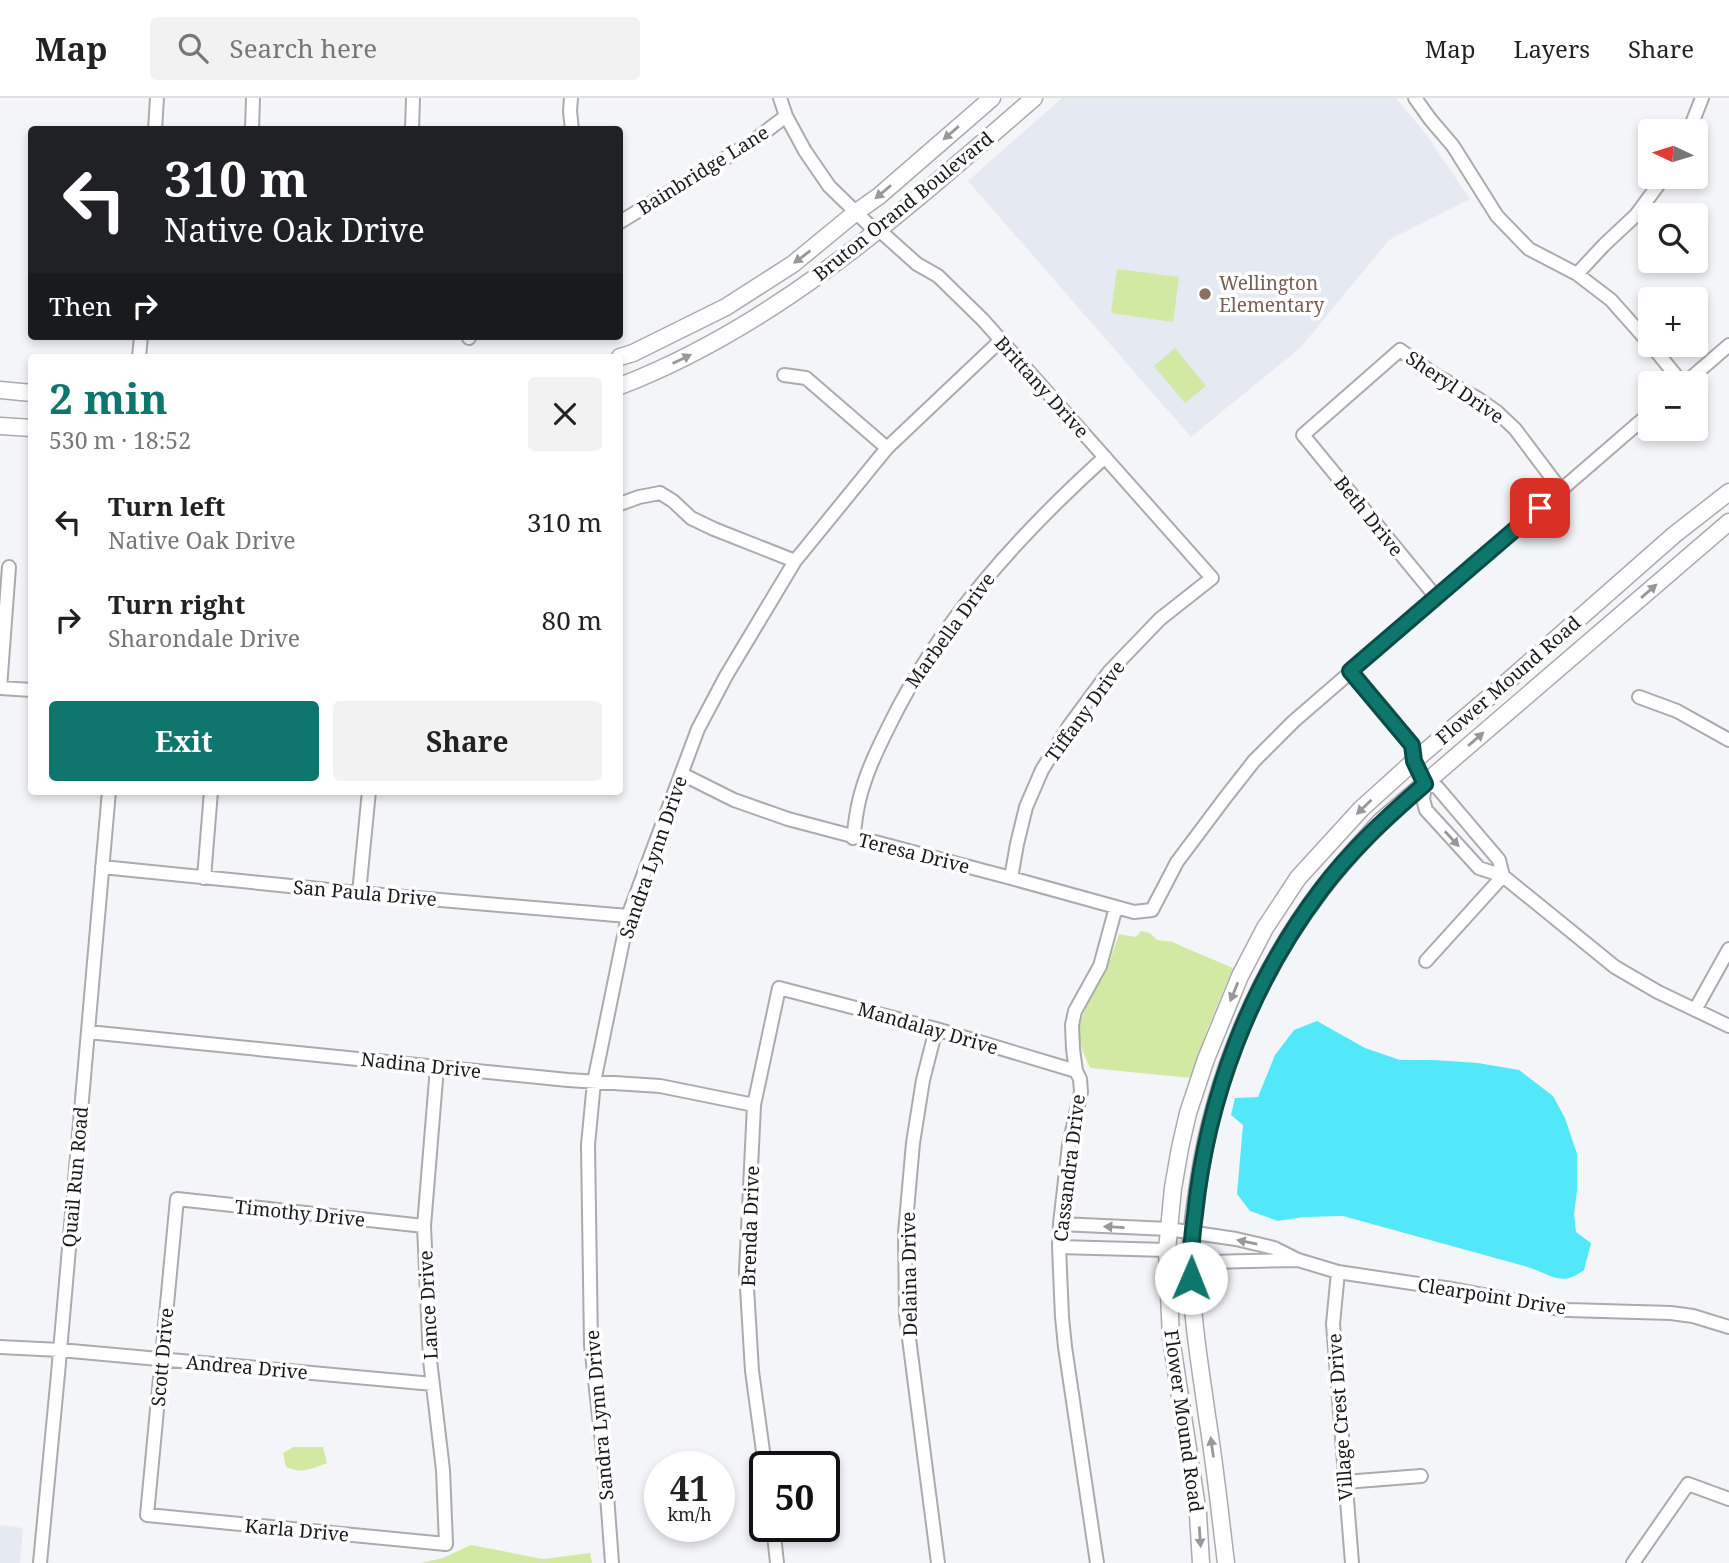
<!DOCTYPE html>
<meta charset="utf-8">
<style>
:root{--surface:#fff;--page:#f2f2f2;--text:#222;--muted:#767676;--line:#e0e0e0;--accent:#0f766e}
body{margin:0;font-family:"Noto Serif",serif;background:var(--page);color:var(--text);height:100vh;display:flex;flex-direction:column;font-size:26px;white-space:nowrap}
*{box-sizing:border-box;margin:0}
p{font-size:23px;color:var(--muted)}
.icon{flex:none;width:38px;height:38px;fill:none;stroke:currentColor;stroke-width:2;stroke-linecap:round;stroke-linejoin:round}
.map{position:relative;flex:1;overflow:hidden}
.details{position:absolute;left:28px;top:256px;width:595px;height:441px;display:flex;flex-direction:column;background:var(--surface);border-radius:7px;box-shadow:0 4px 10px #0003}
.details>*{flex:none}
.banner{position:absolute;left:28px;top:28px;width:595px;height:214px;border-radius:7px;box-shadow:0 4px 10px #0003;background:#202124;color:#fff;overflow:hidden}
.needle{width:46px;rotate:274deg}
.buttons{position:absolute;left:1638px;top:21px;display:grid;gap:14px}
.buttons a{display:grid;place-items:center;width:70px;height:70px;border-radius:7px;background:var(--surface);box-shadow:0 4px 10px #0003;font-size:35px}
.speed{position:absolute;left:644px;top:1353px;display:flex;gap:14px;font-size:35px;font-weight:700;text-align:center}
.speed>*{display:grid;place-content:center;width:91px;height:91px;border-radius:50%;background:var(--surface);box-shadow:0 4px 10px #0003;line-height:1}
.speed small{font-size:18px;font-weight:400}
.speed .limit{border:4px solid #111;border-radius:10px;background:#fff;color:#111}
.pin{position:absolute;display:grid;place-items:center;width:60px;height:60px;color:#fff;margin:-30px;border-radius:14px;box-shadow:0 4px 10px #0006}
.me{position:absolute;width:77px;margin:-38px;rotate:1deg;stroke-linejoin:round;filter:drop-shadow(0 0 5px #0008)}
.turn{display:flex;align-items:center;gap:24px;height:147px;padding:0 21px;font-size:32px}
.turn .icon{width:91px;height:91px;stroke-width:2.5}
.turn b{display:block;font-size:49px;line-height:60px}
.then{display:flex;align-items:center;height:66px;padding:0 21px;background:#0003;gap:14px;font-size:26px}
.round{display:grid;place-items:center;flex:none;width:74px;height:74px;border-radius:7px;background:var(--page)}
.headline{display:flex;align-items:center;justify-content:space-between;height:119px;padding:0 21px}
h1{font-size:42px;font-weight:700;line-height:52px;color:var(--accent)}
.button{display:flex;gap:14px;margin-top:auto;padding:14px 21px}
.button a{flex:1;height:80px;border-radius:7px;background:var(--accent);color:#fff;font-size:28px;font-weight:700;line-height:80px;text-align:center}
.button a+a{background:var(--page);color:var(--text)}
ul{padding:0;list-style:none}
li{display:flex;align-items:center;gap:21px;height:98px;padding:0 21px}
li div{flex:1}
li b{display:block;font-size:26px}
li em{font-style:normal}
header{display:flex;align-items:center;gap:42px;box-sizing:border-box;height:98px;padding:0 35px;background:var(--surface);border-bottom:2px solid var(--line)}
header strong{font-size:33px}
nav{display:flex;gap:38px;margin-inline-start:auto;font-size:24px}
.search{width:490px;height:63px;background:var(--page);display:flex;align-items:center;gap:18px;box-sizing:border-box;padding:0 24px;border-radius:7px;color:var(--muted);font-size:26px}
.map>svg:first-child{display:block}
.built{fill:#e4e9f2}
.green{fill:#d1e9a2}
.water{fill:#52e8f9}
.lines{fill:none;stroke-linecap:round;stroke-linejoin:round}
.minor-casing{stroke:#aaabad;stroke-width:16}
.major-casing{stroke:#aaabad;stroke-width:19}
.minor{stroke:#fff;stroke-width:12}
.major{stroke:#fff;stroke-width:16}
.oneway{fill:#989898}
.route-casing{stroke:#0a4d48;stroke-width:18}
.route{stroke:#0f766e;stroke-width:12}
.education-dot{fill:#8d6e63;stroke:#fff;stroke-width:2.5}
.labels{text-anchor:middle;stroke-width:7;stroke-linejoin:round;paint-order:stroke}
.street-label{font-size:19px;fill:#191a1b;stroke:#fff}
.education-label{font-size:19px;fill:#785e54;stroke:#fff;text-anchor:start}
</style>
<header>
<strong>Map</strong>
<div class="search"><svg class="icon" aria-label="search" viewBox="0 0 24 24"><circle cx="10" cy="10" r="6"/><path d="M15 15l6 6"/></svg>Search here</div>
<nav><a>Map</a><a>Layers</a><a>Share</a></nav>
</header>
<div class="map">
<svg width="1729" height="1465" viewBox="0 0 1729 1465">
<rect width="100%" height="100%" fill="#f4f5f8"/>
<path class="built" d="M 1062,0 L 1396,0 L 1425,35 L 1470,101 L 1389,142 L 1300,250 L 1191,339 L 968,83 Z
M 0,1427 L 23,1430 L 20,1465 L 0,1465 Z"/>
<path class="green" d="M 1117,171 L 1179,179 L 1173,224 L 1111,215 Z
M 1175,250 L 1206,288 L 1185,305 L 1154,268 Z
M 1141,833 L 1150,835 L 1157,842 L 1173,844 L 1181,848 L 1233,870 L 1207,932 L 1191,980 L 1090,970 L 1076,937 L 1086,909 L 1106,874 L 1119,836 L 1136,839 Z
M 294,1349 L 323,1349 L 327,1365 C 312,1371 301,1376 286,1369 L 283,1355 Z
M 471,1447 L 543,1461 L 590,1455 L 592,1465 L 420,1465 L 443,1460 Z"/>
<path class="water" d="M 1317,923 L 1365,950 L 1400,962 L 1434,962 L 1478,965 L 1519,972 L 1553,998 L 1565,1020 L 1577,1056 L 1577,1093 L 1574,1116 L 1576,1134 L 1591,1145 L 1584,1172 C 1563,1188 1554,1179 1531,1170 L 1343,1118 L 1304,1119 L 1278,1123 L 1250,1113 L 1237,1096 L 1243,1027 L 1231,1017 L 1235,1000 L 1258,999 L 1275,957 L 1294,932 Z"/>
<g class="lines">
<g class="minor-casing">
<path id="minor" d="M 571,0 L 570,13 L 572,32
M 780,0 L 786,18 L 805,53 L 829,88 L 869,127 L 879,132 L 917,166 L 938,178 L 983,222 L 1212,480 L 1160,521 L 1109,574 L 1069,628 L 1042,672 L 1026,709 L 1017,746 L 1011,780
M 1415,0 L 1430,21 L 1453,48 L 1497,118 L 1529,151 L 1577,176 L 1611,202 L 1650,246
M 155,32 L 157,0
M 252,32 L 253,0
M 412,32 L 413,0
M 1689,33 L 1702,0
M 620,124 L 752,44 L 786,18
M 1577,176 L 1604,147 L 1636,117 L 1664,79
M 468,238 L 469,240
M 1651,247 L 1682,285
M 139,259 L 141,238
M 784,277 L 806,280 L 887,350
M 1685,285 L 1729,247
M 620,406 L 639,399 L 660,395 L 673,403 L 691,420 L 714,431 L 795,463
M 1436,499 L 1303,337 L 1400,252 L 1435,277 L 1477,300 L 1497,314 L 1515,331 L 1561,392
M 1350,573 L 1412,647 L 1414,663 L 1425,686 L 1423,701 L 1426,712 L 1479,770 L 1503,778 L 1615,869 L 1658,894 L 1729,928
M 0,590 L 9,469
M 0,590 L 32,592
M 1639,599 L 1677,613 L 1729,642
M 682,676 L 734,702 L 788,721 L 1011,780 L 1134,814 L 1152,812 L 1177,764 L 1225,700 L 1254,663 L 1294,623 L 1650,315
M 1425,686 L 1437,689 L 1499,762 L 1503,778
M 853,740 C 855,728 856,715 859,703 C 865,677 877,652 889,628 C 940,523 1019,437 1105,359
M 102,769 L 359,795 L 628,818
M 204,780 L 211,693
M 359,795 L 369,693
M 1426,863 L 1503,778
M 1695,912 L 1729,851
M 936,931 L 923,982 L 913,1045 L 905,1135 L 906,1217 L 938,1465
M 88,934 L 568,982 L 660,988 L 754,1007
M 1060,1126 L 1168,1131 L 1236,1141 L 1274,1150 L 1298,1162 L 1338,1174 L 1452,1191 L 1542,1208 L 1568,1212 L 1671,1215 L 1693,1218 L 1729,1229
M 424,1128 L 177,1101 L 147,1417 L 446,1446 L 443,1372 L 430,1262 L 424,1128 L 437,969
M 1059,1149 L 1167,1152 L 1191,1162 L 1207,1164 L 1297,1162
M 1338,1174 L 1333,1226 L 1352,1465
M 0,1249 L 60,1252 L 433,1286
M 765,1368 L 752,1273 L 746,1173 L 754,1007 L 779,890 L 936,931 L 1076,973
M 1345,1384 L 1421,1378
M 773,1428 L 777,1465
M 40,1465 L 58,1276 L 109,693
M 612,1465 L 605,1370 L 591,1247 L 588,1047 L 594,984 L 628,818 L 698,631 L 726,578 L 795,463 L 887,350 L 1001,242
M 1097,1465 L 1065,1249 L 1062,1219 L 1059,1149 L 1060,1126 L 1069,1047 L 1081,994 L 1080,981 L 1076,973 L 1073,951 L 1072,927 L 1075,913 L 1100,868 L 1116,809
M 1633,1465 L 1688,1386 L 1729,1401"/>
</g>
<g class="major-casing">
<path id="major" d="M 620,259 L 633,255 L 726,209 L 793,166 L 855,115 L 879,98 L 992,0
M 620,288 C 779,227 907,110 1034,0
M 0,292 L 32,295
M 0,328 L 32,330
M 1201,1465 L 1198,1416 L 1171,1240 L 1167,1152 L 1173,1090 L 1180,1050 L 1188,1015 L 1206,961 L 1240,878 L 1265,830 L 1298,780 L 1361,711 L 1414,663 L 1508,583 L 1674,437 L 1729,394
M 1226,1465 C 1220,1416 1215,1367 1207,1318 C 1200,1267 1191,1217 1191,1165 C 1190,1137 1195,1108 1199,1081 C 1215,978 1258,874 1322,791 C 1340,767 1361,745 1381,723 L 1729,424"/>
</g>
<use href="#minor" class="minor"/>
<use href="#major" class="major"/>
</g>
<defs><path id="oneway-solid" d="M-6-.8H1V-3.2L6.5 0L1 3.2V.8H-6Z" transform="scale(1.75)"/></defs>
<g class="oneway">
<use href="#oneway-solid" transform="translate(951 35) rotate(139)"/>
<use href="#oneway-solid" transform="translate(883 94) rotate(140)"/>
<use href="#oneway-solid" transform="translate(802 159) rotate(143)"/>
<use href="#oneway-solid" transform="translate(682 261) rotate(-26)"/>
<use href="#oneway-solid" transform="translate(1649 493) rotate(-41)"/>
<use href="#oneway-solid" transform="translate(1476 641) rotate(-41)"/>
<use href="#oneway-solid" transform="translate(1364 709) rotate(136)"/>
<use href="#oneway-solid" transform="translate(1452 741) rotate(47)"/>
<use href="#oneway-solid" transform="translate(1234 894) rotate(112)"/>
<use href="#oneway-solid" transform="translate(1114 1129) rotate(-177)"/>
<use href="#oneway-solid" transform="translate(1247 1144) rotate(-168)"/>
<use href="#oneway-solid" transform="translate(1212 1349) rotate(-98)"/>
<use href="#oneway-solid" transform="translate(1200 1439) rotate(86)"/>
</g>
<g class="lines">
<g class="route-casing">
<path id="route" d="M 1191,1180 C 1190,1158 1192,1137 1195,1116 C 1207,1000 1250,886 1321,792 C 1351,752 1387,719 1425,686 L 1414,663 L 1412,647 L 1350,573 L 1540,410"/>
</g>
<use href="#route" class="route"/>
</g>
<circle class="education-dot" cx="1205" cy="196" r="7"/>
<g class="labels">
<g class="street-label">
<text transform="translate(703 72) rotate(-32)" y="7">Bainbridge Lane</text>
<text transform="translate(903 108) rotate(-39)" y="7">Bruton Orand Boulevard</text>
<text transform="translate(1042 289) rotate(48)" y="7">Brittany Drive</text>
<text transform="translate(1455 289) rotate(34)" y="7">Sheryl Drive</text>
<text transform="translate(1369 418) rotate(51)" y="7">Beth Drive</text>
<text transform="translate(950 532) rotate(-54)" y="7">Marbella Drive</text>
<text transform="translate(1508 582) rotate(-41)" y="7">Flower Mound Road</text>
<text transform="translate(1085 613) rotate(-54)" y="7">Tiffany Drive</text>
<text transform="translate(914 755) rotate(14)" y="7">Teresa Drive</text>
<text transform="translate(653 759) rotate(-71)" y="7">Sandra Lynn Drive</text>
<text transform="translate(365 795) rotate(5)" y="7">San Paula Drive</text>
<text transform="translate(928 930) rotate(16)" y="7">Mandalay Drive</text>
<text transform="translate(421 967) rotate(6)" y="7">Nadina Drive</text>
<text transform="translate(1069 1070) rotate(-83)" y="7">Cassandra Drive</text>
<text transform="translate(75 1079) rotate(-85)" y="7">Quail Run Road</text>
<text transform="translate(300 1115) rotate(6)" y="7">Timothy Drive</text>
<text transform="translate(750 1128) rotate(-88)" y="7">Brenda Drive</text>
<text transform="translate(909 1176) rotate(-91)" y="7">Delaina Drive</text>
<text transform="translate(1492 1198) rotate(9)" y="7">Clearpoint Drive</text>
<text transform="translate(428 1207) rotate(-93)" y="7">Lance Drive</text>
<text transform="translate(162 1259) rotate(-85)" y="7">Scott Drive</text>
<text transform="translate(247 1269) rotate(5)" y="7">Andrea Drive</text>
<text transform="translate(599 1317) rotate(-95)" y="7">Sandra Lynn Drive</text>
<text transform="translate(1340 1319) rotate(-94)" y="7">Village Crest Drive</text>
<text transform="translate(1184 1323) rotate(82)" y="7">Flower Mound Road</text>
<text transform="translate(297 1432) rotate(5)" y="7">Karla Drive</text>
</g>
<g class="education-label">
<text x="1219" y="192">Wellington<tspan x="1219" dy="22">Elementary</tspan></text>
</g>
</g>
</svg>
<div class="buttons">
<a><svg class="needle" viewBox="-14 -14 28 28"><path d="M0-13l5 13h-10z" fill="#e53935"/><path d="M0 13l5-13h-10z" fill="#767676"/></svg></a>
<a><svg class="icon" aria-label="search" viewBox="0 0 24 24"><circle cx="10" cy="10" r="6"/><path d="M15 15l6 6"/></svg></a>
<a>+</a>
<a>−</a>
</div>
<div class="speed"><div>41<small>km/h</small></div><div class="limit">50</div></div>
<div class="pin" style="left:1540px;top:410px;background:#d93025"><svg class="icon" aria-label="arrive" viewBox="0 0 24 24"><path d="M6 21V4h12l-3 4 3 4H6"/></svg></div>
<svg class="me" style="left:1191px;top:1180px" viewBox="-20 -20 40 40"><circle r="19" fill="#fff"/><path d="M0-13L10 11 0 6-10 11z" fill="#0f766e"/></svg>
<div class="banner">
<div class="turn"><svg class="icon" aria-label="left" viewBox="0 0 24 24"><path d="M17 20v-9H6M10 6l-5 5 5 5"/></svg><div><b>310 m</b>Native Oak Drive</div></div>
<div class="then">Then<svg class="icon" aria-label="right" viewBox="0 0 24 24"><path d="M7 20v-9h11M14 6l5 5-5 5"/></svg></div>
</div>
<section class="details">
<div class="headline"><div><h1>2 min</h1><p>530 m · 18:52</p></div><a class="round"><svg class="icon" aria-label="close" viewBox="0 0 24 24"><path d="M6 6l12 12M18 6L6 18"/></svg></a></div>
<ul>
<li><svg class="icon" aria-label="left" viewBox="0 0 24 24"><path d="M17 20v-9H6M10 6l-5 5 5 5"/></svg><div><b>Turn left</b><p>Native Oak Drive</p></div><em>310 m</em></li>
<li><svg class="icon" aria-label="right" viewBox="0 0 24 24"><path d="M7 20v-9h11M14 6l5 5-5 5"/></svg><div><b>Turn right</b><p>Sharondale Drive</p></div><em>80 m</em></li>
</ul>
<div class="button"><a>Exit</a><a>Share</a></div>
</section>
</div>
